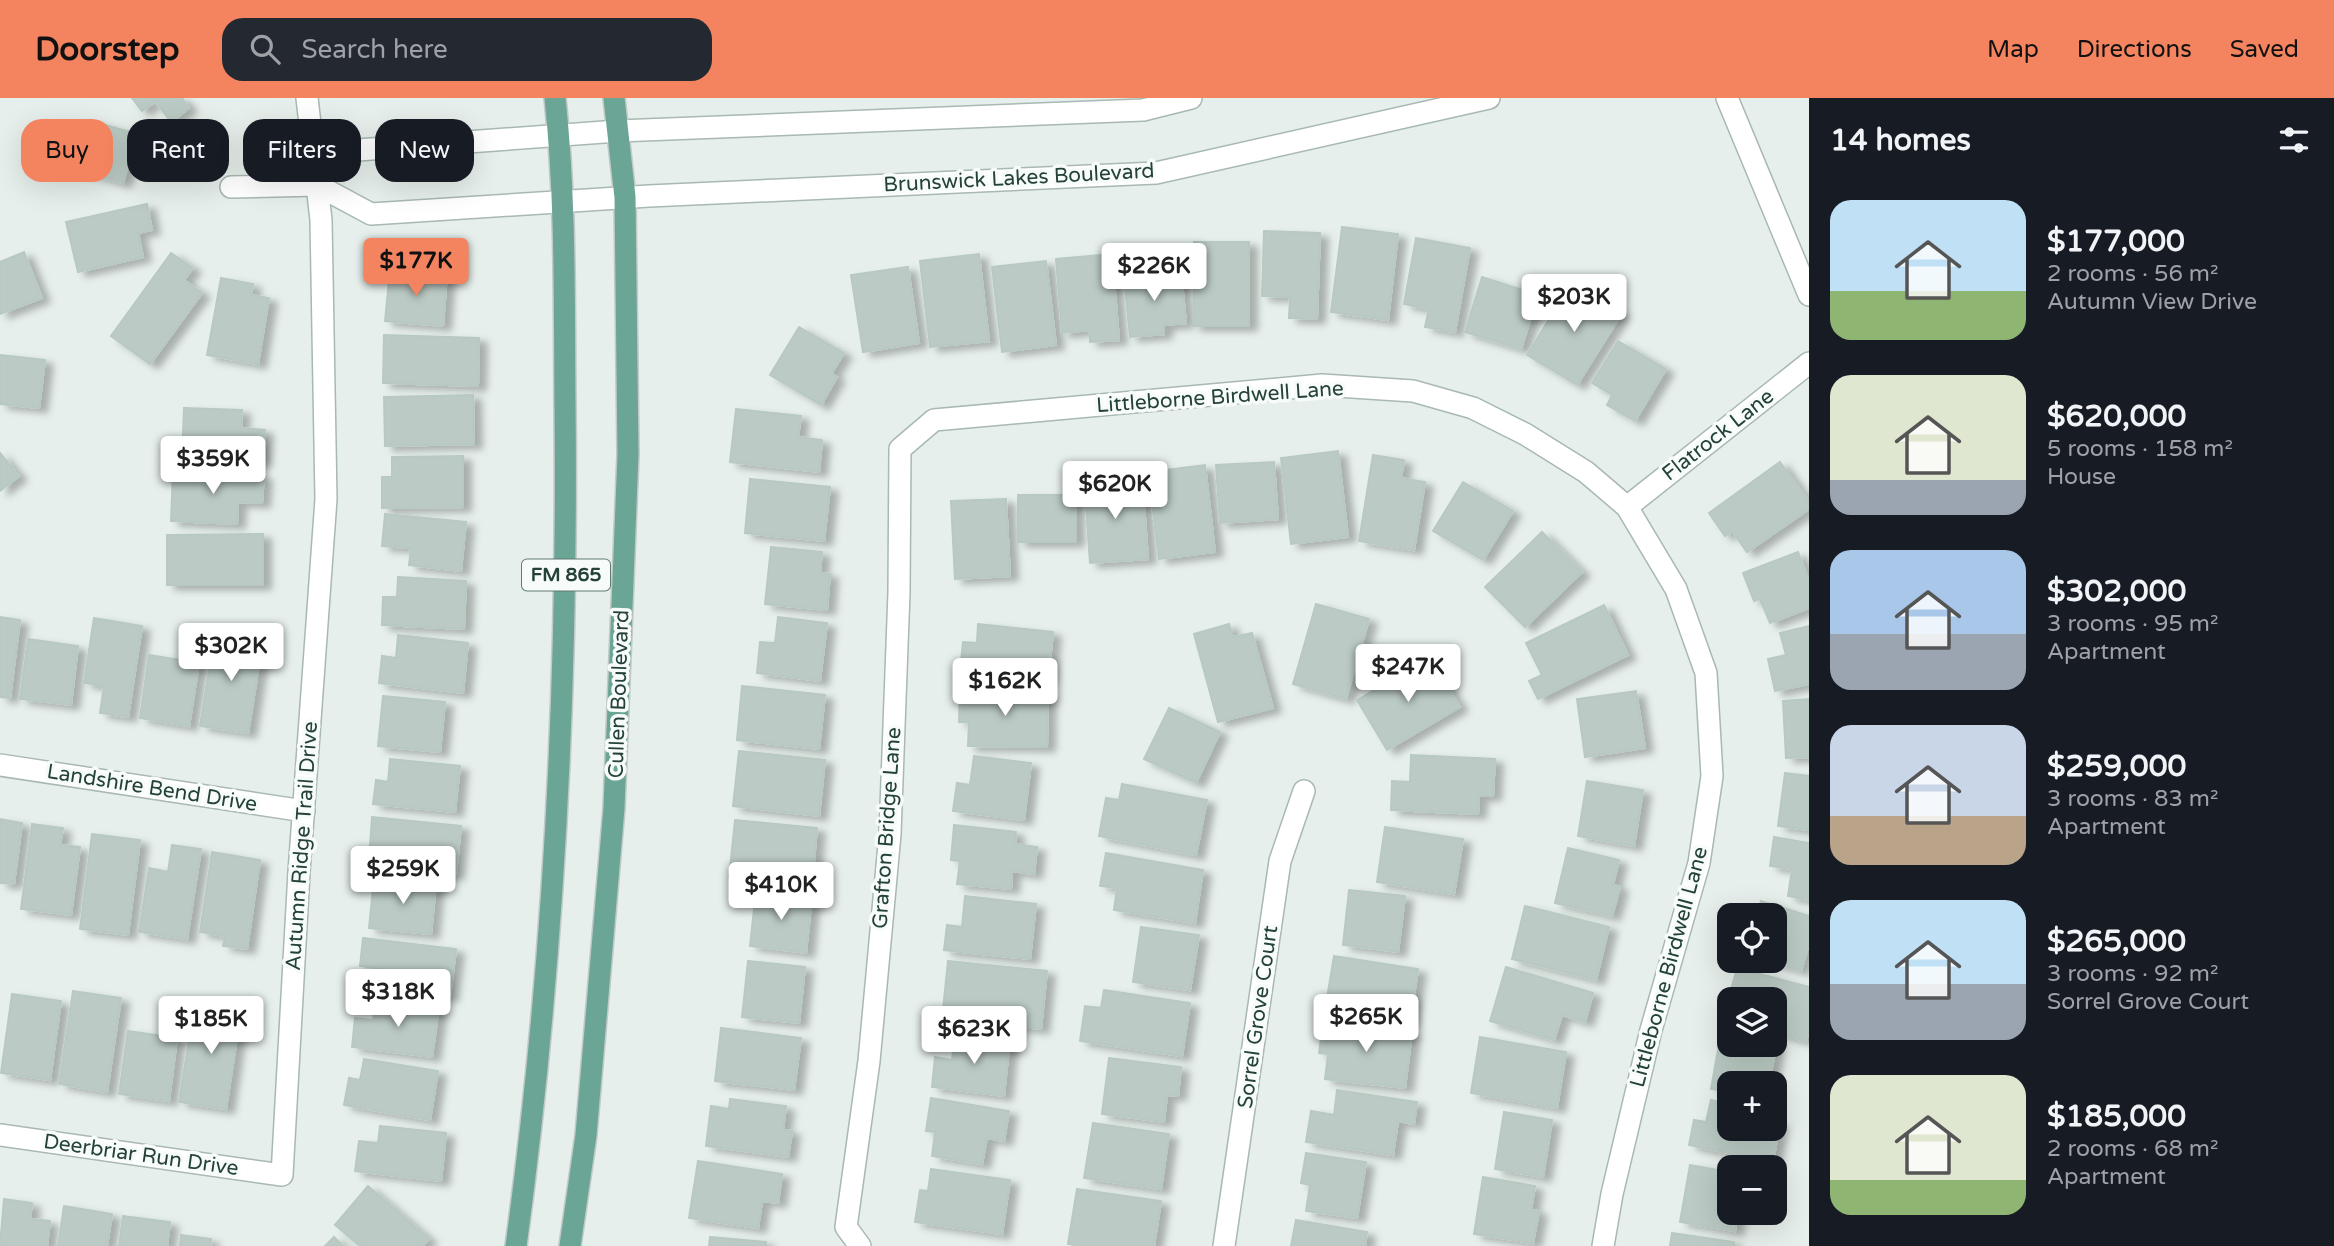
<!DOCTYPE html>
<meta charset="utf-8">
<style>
body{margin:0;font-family:"Varela Round",sans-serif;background:#242831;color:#f1f3f6;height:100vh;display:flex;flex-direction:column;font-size:26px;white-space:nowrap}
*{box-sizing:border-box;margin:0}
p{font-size:23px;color:#9ea1a6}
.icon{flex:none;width:38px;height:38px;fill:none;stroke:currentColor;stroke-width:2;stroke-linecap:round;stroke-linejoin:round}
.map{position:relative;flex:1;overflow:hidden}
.drawer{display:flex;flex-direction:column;background:#171b24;width:525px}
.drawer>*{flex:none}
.hud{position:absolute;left:21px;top:21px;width:665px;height:63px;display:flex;gap:14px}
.tools{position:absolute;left:1717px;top:805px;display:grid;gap:14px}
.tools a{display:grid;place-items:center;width:70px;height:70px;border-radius:14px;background:#171b24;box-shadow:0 7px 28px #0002;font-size:35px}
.price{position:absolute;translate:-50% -60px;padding:0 16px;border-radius:7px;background:#fff;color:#222;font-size:23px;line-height:46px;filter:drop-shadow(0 2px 4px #0008)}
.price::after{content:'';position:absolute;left:50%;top:42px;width:21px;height:16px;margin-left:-10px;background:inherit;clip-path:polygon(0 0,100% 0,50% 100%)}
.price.current{background:#f4845f;color:#111}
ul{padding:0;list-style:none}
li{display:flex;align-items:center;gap:21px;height:175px;padding:0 21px}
li span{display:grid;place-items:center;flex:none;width:196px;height:140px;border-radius:21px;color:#555}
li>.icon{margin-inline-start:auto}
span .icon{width:84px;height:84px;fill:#fffc;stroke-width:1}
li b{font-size:30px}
h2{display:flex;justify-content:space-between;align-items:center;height:84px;padding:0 21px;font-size:30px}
.chip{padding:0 24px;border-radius:21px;background:#171b24;box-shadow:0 7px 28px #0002;font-size:24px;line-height:63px}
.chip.current{background:#f4845f;color:#111}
header{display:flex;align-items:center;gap:42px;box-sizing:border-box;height:98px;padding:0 35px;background:#f4845f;color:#111}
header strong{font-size:33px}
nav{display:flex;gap:38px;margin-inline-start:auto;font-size:24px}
.search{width:490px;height:63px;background:#242831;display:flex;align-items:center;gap:18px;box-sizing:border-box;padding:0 24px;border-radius:21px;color:#9ea1a6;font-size:26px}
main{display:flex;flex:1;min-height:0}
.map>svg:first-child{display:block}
.building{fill:#bbcac4;stroke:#b8c9c2;stroke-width:2;filter:url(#shadow)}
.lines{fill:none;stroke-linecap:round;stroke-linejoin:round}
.street-casing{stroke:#a8b8b2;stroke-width:24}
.primary-casing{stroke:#c2cac8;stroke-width:24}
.street{stroke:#fff;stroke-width:21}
.primary{stroke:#6aa596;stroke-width:21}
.labels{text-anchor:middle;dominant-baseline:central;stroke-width:7;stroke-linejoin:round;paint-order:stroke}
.shield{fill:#f7fbf9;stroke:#637a73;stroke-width:2}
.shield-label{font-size:19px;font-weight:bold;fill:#24423a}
.street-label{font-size:21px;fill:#24423a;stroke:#f7fbf9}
</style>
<header>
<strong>Doorstep</strong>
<div class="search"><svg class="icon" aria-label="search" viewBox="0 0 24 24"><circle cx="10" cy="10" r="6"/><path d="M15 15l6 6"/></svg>Search here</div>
<nav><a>Map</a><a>Directions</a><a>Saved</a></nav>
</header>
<main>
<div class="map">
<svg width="1809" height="1148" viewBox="0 0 1809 1148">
<defs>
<filter id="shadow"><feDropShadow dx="8" dy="4.5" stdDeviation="3.5" flood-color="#0004"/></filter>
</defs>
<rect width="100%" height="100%" fill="#e6efeb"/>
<g class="building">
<path d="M132,0H182L189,10L171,24L155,3L142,13Z"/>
<path d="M91,23L155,41L146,73L128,68L123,85L77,72Z"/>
<path d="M147,106L152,132L138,135L143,159L78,174L66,124Z"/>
<path d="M1342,129L1398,136L1388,222L1331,214Z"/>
<path d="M1264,133L1320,135L1317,221L1289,220L1290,199L1262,198Z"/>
<path d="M1416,140L1470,150L1455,234L1425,229L1429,211L1404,206Z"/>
<path d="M1194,144H1249V228H1193Z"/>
<path d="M24,154L42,200L0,216V164Z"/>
<path d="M171,155L193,170L184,182L202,195L150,266L111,238Z"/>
<path d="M979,156L989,243L930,249L920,163Z"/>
<path d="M1112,156L1119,242L1090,244L1089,232L1062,235L1056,161Z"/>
<path d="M1046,163L1056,247L1002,254L992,169Z"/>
<path d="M908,169L919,245L863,254L851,177Z"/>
<path d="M390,172L447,177L443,228L385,223Z"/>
<path d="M1181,173L1186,225L1164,227V236L1130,239L1124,179Z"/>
<path d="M1482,179L1538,197L1521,251L1465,234Z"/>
<path d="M221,180L253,186L251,197L269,200L258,266L207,257Z"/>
<path d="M1572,184L1622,215L1577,287L1527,257Z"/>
<path d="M799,229L844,255L831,276L837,279L821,307L770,277Z"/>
<path d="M384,237L479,240L478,288L383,285Z"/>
<path d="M1618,243L1666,271L1635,323L1607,307L1612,297L1592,285Z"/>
<path d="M0,257L45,262L39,310L0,306Z"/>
<path d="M473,297L474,346L385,348L384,299Z"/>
<path d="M184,310L242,312L241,330L265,332L263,364L182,360Z"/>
<path d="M736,311L801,318L798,339L822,342L819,374L730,364Z"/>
<path d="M1338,353L1348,439L1291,446L1281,360Z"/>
<path d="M0,355L19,378L0,393Z"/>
<path d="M1373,357L1404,362L1401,380L1425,384L1414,452L1359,443Z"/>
<path d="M463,358V409L382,410V379H392V359Z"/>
<path d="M1274,364L1278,421L1220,425L1216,367Z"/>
<path d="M1780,364L1809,404V411L1747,454L1732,433L1725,438L1709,415Z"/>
<path d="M1205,367L1215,454L1159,461L1148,374Z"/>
<path d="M173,374L264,378L262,405L238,404L237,426L171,423Z"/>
<path d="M1115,377L1116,393L1143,391L1148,461L1090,465L1084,379Z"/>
<path d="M750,381L830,389L824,443L745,435Z"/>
<path d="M1463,384L1513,413L1483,462L1433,433Z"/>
<rect x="1018" y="397" width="58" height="47"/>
<path d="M1006,401L1010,478L955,481L951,403Z"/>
<path d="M385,416L466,424L461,473L409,467L411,450L382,448Z"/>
<path d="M1542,434L1582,474L1525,529L1485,489Z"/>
<path d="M263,436V487H167V437Z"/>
<path d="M771,449L822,454L820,475L830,476L827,512L765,506Z"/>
<path d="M1798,454L1809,483V510L1770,525L1760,501L1754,503L1743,475Z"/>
<path d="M398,479L466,483L464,531L382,527L383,499H397Z"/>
<path d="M1316,506L1369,521L1346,601L1293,586Z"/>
<path d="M1604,507L1628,557L1538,601L1529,583L1542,577L1526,545Z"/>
<path d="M0,519L20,522L10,600L0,599Z"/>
<path d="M778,519L827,525L820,583L757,575L760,544L775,545Z"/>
<path d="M94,520L142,528L128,619L100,615L104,588L84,585Z"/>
<path d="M978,526L1053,534L1048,583L960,574L963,544L977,545Z"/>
<path d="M1229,526L1233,539L1252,535L1273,610L1218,624L1194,536Z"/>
<path d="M1809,528V586L1775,593L1768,561L1786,557L1780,535Z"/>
<path d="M215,534L263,542L248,635L200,628Z"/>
<path d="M398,537L468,545L463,595L379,585L382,558L396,560Z"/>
<path d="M28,541L78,548L71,607L20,601Z"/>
<path d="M149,557L199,565L189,628L140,620Z"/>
<path d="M1430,560L1460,609L1387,652L1357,602Z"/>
<path d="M742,588L825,597L819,651L737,642Z"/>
<path d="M960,592L1048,594L1047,649L968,648L969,624H959Z"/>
<path d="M1636,593L1645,650L1585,659L1577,601Z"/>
<path d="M383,598L445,604L440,654L378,648Z"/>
<path d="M1809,601V659L1786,660L1783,603Z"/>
<path d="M1169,610L1220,634L1196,685L1144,661Z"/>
<path d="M739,653L825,662L819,718L733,708Z"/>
<path d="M1411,657L1495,661L1493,698H1479L1478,716L1391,712L1392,683L1410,684Z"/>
<path d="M974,658L1031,665L1024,722L953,713L957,685L970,687Z"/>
<path d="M390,661L460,668L455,714L373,706L376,682L388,684Z"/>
<path d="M1785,675L1809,678V732L1778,728Z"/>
<path d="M1587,683L1643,692L1634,748L1578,738Z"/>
<path d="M1122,686L1207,702L1196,757L1099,738L1106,700L1119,702Z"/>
<path d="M372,719L461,728L456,777L392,770L393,751L370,748Z"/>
<path d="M0,721L22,725L14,786L0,785Z"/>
<path d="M735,722L817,730L812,787L729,779Z"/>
<path d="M32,726L63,730L60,747L80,749L71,817L21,811Z"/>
<path d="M954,727L1016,734L1015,746L1037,749L1034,776L1012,773L1011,791L957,786L960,763L951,762Z"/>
<path d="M1385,729L1463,741L1454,796L1377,784Z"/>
<path d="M92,736L140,742L128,837L80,831Z"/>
<path d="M1774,739L1809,745V802L1788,798L1792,771L1770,768Z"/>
<path d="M172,747L201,751L187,841L139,834L149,770L168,774Z"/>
<path d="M1568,750L1619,762L1613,787L1620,789L1612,818L1555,805Z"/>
<path d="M212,754L260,762L247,851L223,848L225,838L200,834Z"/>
<path d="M1106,755L1203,772L1195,825L1114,812L1117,790L1100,788Z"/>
<path d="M374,780L436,786L431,836L369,830Z"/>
<path d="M1349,792L1405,798L1398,854L1343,847Z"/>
<path d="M756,793L812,799L806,855L750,848Z"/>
<path d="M965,798L1036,806L1030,861L944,852L947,827L962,829Z"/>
<path d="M1761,803L1809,818V846L1801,873L1768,863H1774V817H1756Z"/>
<path d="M1525,808L1609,829L1596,882L1512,861Z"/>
<path d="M1141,829L1199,837L1190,892L1133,884Z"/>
<path d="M363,840L456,851L450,899L378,891L381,871L360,868Z"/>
<path d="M1334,858L1418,871L1410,925L1325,912Z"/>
<path d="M748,863L805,869L799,925L742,919Z"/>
<path d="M948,863L1047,873L1041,931L942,921Z"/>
<path d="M1506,869L1593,895L1585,924L1562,917L1554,942L1490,923Z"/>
<path d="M1737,870L1809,889V933L1806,943L1774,935V901H1729V923L1723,921Z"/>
<path d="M1104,892L1190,905L1182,958L1080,943L1085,908L1101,910Z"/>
<path d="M73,893L121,900L107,994L59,986Z"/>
<path d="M12,896L61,903L50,982L1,975Z"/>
<path d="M376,901L439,909L432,959L352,949L355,920L373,922Z"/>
<path d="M218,903L242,907L226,1011L179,1004L194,911L216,914Z"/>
<path d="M1323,924L1412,934L1405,990L1325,981L1328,956L1319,955Z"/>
<path d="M721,930L801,940L794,992L715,983Z"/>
<path d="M128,933L177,940L169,1003L119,996Z"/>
<path d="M955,935L1010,941L1004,998L932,989L935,959L952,962Z"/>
<path d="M1721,935L1729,936V947L1777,945L1769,985H1729V994L1711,991Z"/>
<path d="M1480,939L1566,954L1557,1010L1471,995Z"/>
<path d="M1109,960L1181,969L1178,998L1167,997L1164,1024L1102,1016Z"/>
<path d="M364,961L438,973L430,1022L344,1007L349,980L360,982Z"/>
<path d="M1337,992L1417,1004L1414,1026L1398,1023L1393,1057L1306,1044L1311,1013L1334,1017Z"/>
<path d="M931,1000L1009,1013L1004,1043L987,1040L982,1066L932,1058L935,1034L926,1033Z"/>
<path d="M730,1001L786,1008L783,1032L792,1033L788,1059L706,1048L711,1008L729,1011Z"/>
<path d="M1711,1002L1729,1006V1031H1774V1024L1780,1025L1773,1064L1689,1047L1694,1022L1706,1024Z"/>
<path d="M1504,1014L1552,1022L1543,1079L1495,1071Z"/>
<path d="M1093,1025L1169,1036L1161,1091L1084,1080Z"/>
<path d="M380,1028L446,1035L441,1083L355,1073L359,1043L378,1045Z"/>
<path d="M1306,1055L1366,1064L1357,1120L1306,1113L1310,1087L1301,1085Z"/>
<path d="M698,1063L782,1076L778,1105L762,1103L758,1130L689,1120Z"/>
<path d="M1690,1067L1729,1074V1115H1738L1735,1133L1680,1124Z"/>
<path d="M931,1071L1010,1082L1002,1136L915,1124L920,1092L928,1093Z"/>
<path d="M1483,1079L1535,1088L1531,1112L1539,1113L1533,1145L1474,1136Z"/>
<path d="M368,1088L429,1141L422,1148H360L335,1127Z"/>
<path d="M1077,1091L1161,1103L1154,1148H1081L1068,1146Z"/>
<path d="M4,1101L32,1105L30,1121L50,1123L47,1148H0Z"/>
<path d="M64,1108L112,1116L107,1148H58Z"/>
<path d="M123,1118L170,1124L167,1148H119Z"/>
<path d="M1296,1122L1367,1134L1365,1148H1291Z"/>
<path d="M1672,1135L1734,1144V1148H1670Z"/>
<path d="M181,1137L211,1141L210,1148H180Z"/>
<path d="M334,1139L343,1148H325Z"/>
<path d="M710,1139L766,1144V1148H709Z"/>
</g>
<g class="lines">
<g class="street-casing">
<g id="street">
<path d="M1727,0L1809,197"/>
<path d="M317,87L344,53L618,33L1143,12L1191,0"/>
<path d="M231,89L317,87L371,116L649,98L1156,75L1489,0"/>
<path d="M1627,409L1809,265"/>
<path d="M0,667L304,713"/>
<path d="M0,1037L282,1077L299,774L326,401L321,122L307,0"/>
<path d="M860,1148L846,1129L869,963L890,736L899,494L900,351L934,322L1322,287L1413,293L1473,310L1525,336L1586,374L1627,409L1676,491L1706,575L1712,678L1699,765L1651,932L1612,1096L1603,1148"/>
<path d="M1224,1148L1280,763L1304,693"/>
</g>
</g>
<g class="primary-casing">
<g id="primary">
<path d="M516,1148C554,869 568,587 565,306C564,204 566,102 555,0"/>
<path d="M570,1148L586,1037L614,710L628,356L625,99L614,0"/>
</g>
</g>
<use href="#street" class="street"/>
<use href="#primary" class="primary"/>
</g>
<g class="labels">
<rect class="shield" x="522" y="461.5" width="88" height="31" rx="5"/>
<g class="shield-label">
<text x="566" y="477">FM 865</text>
</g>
<g class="street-label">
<text transform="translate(1019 80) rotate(-3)">Brunswick Lakes Boulevard</text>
<text transform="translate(1220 299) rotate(-4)">Littleborne Birdwell Lane</text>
<text transform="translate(1718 337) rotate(-38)">Flatrock Lane</text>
<text transform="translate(619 596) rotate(-88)">Cullen Boulevard</text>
<text transform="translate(152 690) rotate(9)">Landshire Bend Drive</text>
<text transform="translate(887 730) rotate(-86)">Grafton Bridge Lane</text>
<text transform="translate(302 748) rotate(-86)">Autumn Ridge Trail Drive</text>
<text transform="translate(1669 869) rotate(-75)">Littleborne Birdwell Lane</text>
<text transform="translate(1258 919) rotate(-82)">Sorrel Grove Court</text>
<text transform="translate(141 1057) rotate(8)">Deerbriar Run Drive</text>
</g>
</g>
</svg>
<div class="tools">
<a><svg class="icon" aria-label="locate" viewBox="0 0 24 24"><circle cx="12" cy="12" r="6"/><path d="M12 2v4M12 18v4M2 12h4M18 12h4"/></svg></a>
<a><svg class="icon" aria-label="layers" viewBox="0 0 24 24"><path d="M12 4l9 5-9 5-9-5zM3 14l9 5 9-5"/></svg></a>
<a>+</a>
<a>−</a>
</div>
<b class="price current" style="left:416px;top:200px">$177K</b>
<b class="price" style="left:1154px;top:205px">$226K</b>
<b class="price" style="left:1574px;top:236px">$203K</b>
<b class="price" style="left:213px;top:398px">$359K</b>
<b class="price" style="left:1115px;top:423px">$620K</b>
<b class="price" style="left:231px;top:585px">$302K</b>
<b class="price" style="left:1408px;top:606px">$247K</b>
<b class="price" style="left:1005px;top:620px">$162K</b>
<b class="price" style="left:403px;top:808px">$259K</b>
<b class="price" style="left:781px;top:824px">$410K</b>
<b class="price" style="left:398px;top:931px">$318K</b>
<b class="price" style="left:1366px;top:956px">$265K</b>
<b class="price" style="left:211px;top:958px">$185K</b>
<b class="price" style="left:974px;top:968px">$623K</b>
<div class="hud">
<a class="chip current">Buy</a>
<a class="chip">Rent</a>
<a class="chip">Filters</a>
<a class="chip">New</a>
</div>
</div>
<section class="drawer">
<h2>14 homes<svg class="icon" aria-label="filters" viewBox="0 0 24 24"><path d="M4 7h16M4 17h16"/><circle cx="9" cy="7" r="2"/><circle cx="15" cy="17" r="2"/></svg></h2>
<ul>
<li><span style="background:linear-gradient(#bfe0f5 65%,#8fb573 0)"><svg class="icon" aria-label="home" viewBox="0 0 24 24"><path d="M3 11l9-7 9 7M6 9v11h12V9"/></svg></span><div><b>$177,000</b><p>2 rooms · 56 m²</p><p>Autumn View Drive</p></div></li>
<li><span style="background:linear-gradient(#dfe7d0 75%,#9aa5b1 0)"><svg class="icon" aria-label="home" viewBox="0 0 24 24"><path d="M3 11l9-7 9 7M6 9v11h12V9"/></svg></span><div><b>$620,000</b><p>5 rooms · 158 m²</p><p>House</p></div></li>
<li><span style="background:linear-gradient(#a9c7e8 60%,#9aa5b1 0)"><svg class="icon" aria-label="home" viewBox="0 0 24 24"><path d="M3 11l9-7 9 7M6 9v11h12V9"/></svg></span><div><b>$302,000</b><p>3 rooms · 95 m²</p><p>Apartment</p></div></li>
<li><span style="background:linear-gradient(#c9d6e8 65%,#b9a48a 0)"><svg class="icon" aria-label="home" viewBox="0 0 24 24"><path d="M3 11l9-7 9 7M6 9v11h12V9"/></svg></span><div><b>$259,000</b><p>3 rooms · 83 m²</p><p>Apartment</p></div></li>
<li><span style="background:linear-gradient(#bfe0f5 60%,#9aa5b1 0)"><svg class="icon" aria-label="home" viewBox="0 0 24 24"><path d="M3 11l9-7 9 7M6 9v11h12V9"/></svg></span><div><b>$265,000</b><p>3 rooms · 92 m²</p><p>Sorrel Grove Court</p></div></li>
<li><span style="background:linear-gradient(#dfe7d0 75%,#8fb573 0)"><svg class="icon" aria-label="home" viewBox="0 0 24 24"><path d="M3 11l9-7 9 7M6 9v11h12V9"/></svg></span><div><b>$185,000</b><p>2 rooms · 68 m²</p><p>Apartment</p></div></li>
</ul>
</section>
</main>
